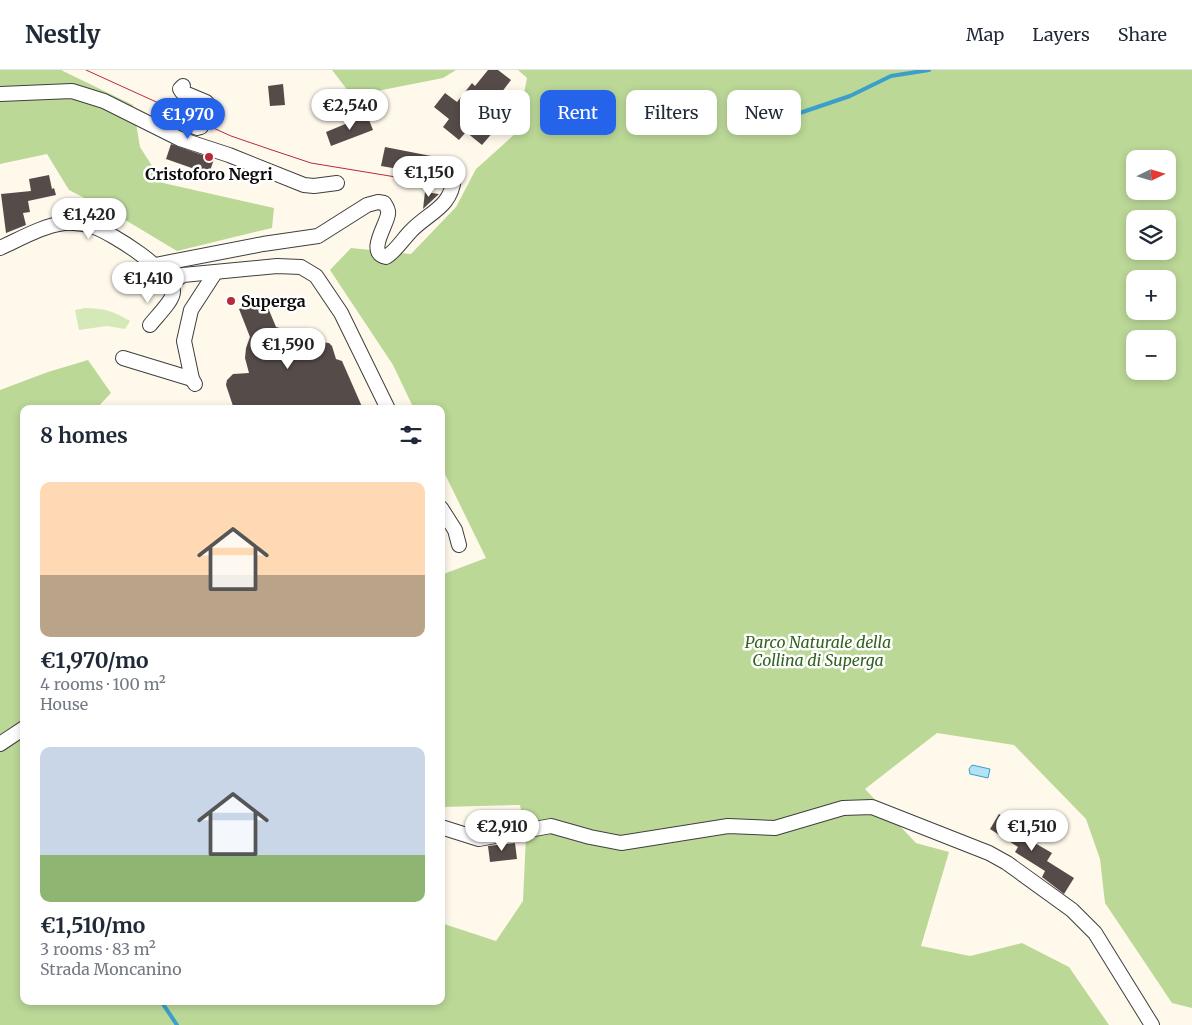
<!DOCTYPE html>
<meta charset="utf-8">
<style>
body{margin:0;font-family:Merriweather,serif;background:#f2f2f3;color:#1f2937;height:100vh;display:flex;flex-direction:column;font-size:19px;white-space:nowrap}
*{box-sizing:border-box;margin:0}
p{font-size:16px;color:#747a83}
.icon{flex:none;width:28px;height:28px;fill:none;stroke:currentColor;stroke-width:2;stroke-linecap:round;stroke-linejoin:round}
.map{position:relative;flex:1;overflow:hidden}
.panel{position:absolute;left:20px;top:335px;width:425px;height:600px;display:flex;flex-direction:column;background:#fff;border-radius:10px;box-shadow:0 2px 8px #0003}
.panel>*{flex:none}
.banner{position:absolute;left:460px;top:20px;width:475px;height:45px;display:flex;gap:10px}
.needle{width:32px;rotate:85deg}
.tools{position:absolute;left:1126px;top:80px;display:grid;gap:10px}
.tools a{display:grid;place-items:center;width:50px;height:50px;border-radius:10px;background:#fff;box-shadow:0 2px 8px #0003;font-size:25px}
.price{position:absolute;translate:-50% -42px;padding:0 11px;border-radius:18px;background:#fff;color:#222;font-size:16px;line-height:32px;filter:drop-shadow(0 1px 2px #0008)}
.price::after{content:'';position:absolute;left:50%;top:30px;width:15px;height:11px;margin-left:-8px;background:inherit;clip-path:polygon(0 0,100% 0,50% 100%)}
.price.selected{background:#2563eb;color:#fff}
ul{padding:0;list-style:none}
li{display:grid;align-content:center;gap:10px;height:265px;padding:0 20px}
li span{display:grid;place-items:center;height:155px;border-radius:10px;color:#555}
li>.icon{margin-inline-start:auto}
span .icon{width:90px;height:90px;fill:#fffc;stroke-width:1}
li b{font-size:21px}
h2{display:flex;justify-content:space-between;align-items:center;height:60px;padding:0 20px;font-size:21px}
.chip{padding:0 18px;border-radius:10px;background:#fff;box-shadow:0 2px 8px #0003;font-size:18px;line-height:45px}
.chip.selected{background:#2563eb;color:#fff}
header{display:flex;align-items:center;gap:30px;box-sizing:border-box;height:70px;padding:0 25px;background:#fff;border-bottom:1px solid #e0e1e3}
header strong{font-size:24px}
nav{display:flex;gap:28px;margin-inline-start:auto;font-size:18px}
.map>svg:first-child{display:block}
.green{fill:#d5e8b7}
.forest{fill:#bbd897;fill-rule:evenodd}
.water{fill:#b2e2f4;stroke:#3b9fc9}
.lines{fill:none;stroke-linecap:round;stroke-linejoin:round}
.stream{stroke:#3b9fc9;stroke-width:4}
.building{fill:#554c49}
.street-casing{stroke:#3f3f3f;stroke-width:16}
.street{stroke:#fff;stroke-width:14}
.tram{stroke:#b9283e;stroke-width:1}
.poi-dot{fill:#b9283e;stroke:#fff;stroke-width:2}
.labels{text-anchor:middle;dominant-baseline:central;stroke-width:5;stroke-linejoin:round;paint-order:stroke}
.poi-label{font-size:16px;font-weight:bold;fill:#0c0c0c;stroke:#fff}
.park-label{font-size:16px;font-style:italic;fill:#34621f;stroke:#fff}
</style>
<header>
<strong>Nestly</strong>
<nav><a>Map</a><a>Layers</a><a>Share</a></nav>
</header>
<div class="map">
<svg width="1192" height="955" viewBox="0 0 1192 955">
<rect width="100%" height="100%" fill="#fff9ec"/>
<path class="green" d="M85,238C104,238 113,241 130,251L125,259L107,256L79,260L75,240Z"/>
<g class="forest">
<path d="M0,0H61L133,35L140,77L163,113L274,138L272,158L177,181L117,145L69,120L47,84L0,94Z"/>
<path d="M332,0H456L443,8L352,26Z"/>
<path d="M518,0H1192V938L1172,933L1105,833L1100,789L1086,749L1014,675L937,663L865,719L916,773L949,782L921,876L970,886L1022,873L1069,897L1109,955H0V320L48,302L88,290L111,323L96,339H24V931H441V853L496,871L523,831L526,765L520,735L441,737V505L486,488L441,396V339H414L393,295L330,200L351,178L411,184L456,137L476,99L516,63L527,8ZM1135,89H1168V121H1135ZM1135,149H1168V181H1135ZM1135,209H1168V241H1135ZM1135,269H1168V301H1135Z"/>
</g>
<path class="water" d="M972,695L990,699L988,708L970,704L969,699Z"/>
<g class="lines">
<g class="stream">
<path d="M782,49L850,26L891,6L929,0"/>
<path d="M161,931L177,955"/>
</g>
</g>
<g class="building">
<path d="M488,0H498L511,10L495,31L497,32L482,51L494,61L482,75L466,62L459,70L443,57L449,49L434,37L445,23L457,32L472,13L475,16Z"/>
<path d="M283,14L285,35L270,36L268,16Z"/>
<path d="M367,45L373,60L331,76L326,62Z"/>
<path d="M171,74L214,89L209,104L166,89Z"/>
<path d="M385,77L431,86L428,104L381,96Z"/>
<path d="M49,105L52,119L54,118L56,125L28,131L30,142L23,143L26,155L6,163L1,124L31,121L29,109Z"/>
<path d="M425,122L439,124L423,139Z"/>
<path d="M264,228L276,257L283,259L292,263L298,271L303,284L316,273L320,272L329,273L332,276L336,289L342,291L363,339H234L226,315L227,310L233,304L249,303L245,288L246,278L250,267L239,239Z"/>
<path d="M999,744L1036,767L1033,772L1052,783L1047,791L1074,808L1064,824L1042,807L1045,801L1015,782L1018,777L990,759Z"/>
<path d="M515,773L517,789L490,792L488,776Z"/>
</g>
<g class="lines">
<g class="street-casing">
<g id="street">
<path d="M183,16L180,19L182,22L206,32L211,37L210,43"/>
<path d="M0,24L72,21L104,31L180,69L229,85L304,115L314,116L337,113"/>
<path d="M159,58L158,50L161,46L175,48L197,58L201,57"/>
<path d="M0,178C20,169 42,156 64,153C72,152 87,154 94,157C112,163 172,201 173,221C174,230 156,247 150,255"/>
<path d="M155,195L263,174L318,166L367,135L378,132L384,133C386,136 389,140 388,144C387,155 366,183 386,187C396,181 403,169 411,161C429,142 451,138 454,108L450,103L444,101"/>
<path d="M171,213L183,205L277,196L301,197L316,206L341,243L388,339"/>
<path d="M123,288L192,309"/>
<path d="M195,314L192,309L184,271L191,240L215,203"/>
<path d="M441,438L455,460L459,475"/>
<path d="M0,674L24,658"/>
<path d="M441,757L479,769L551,756L590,767L621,773L728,756L775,758L843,738L872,737L989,783L1007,793L1072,840L1095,863L1152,955"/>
</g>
</g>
<use href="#street" class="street"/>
<path class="tram" d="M86,0L231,66L269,79L311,93L414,110"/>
</g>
<g class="poi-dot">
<circle cx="209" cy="87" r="5"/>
<circle cx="231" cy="231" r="5"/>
</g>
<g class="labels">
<g class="poi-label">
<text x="209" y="104">Cristoforo Negri</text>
<text x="241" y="231" text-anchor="start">Superga</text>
</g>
<g class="park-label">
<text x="818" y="572">Parco Naturale della<tspan x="818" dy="18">Collina di Superga</tspan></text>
</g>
</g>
</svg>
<div class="tools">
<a><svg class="needle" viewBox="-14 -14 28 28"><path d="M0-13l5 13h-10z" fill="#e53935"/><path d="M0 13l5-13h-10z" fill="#747a83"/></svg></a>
<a><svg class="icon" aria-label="layers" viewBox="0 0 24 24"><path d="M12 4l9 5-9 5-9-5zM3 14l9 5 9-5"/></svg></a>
<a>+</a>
<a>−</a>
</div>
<b class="price" style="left:350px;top:61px">€2,540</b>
<b class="price selected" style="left:188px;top:70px">€1,970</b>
<b class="price" style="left:429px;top:128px">€1,150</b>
<b class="price" style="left:89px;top:170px">€1,420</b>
<b class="price" style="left:148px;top:234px">€1,410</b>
<b class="price" style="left:288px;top:300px">€1,590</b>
<b class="price" style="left:502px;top:782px">€2,910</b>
<b class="price" style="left:1032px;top:782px">€1,510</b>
<div class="banner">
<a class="chip">Buy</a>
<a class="chip selected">Rent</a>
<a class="chip">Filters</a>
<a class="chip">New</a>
</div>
<section class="panel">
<h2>8 homes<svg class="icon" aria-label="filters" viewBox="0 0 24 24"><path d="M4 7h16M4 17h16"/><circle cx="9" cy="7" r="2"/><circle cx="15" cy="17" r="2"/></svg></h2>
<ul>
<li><span style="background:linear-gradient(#ffd9b3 60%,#b9a48a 0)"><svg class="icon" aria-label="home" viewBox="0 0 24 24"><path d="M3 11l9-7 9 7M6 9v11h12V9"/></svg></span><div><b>€1,970/mo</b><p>4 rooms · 100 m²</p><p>House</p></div></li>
<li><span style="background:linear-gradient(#c9d6e8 70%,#8fb573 0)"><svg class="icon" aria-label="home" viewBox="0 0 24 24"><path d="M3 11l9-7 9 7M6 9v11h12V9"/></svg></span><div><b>€1,510/mo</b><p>3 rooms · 83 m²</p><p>Strada Moncanino</p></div></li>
</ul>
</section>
</div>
